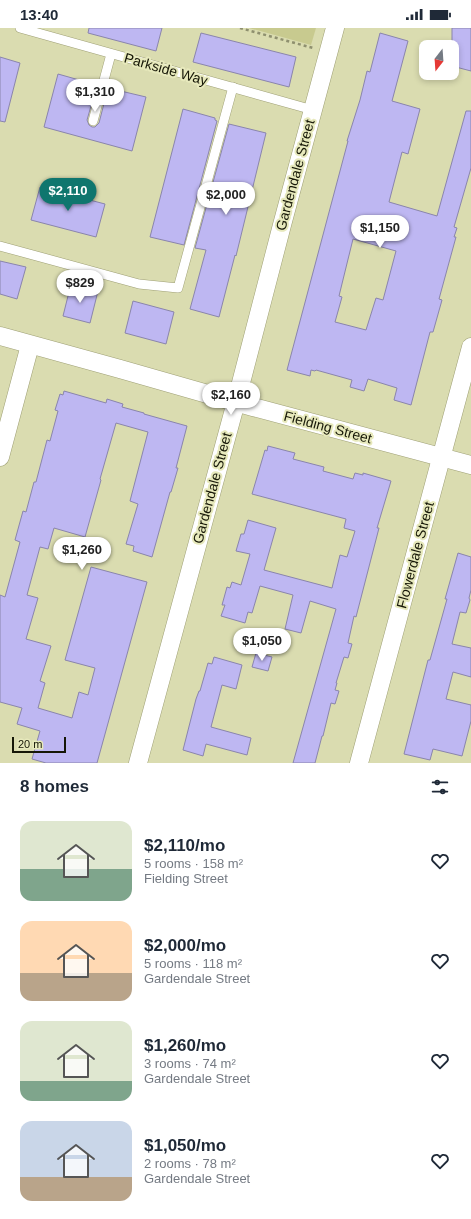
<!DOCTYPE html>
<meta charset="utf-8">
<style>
body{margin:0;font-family:Helvetica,sans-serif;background:#f6f6f7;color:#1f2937;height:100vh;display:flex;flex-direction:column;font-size:15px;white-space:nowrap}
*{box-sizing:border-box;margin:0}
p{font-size:13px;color:#747a83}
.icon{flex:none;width:22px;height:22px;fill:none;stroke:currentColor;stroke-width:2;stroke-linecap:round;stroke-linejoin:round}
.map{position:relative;height:735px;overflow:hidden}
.drawer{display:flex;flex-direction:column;background:#fff;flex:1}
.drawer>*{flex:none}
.needle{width:26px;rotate:197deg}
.tools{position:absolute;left:419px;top:12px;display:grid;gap:8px}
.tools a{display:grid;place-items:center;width:40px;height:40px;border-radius:8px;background:#fff;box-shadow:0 2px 6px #0003;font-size:20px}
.scale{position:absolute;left:12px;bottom:10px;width:54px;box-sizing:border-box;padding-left:4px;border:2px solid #161707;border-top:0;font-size:11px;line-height:14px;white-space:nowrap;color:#161707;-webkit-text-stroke:3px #e7e9bc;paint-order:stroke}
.price{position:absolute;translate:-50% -34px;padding:0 9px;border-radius:14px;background:#fff;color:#222;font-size:13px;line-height:26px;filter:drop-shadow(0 1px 2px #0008)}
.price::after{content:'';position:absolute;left:50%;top:24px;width:12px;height:9px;margin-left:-6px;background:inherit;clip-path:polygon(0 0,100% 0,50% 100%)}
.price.on{background:#0f766e;color:#fff}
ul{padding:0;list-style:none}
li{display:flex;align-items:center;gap:12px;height:100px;padding:0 20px}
li span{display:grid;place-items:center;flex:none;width:112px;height:80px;border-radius:12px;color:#555}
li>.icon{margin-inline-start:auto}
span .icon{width:48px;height:48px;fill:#fffc;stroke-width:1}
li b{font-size:17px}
h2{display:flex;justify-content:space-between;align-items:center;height:48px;padding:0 20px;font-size:17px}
.status{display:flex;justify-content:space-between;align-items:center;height:28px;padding:0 20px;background:#fff;direction:ltr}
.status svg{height:11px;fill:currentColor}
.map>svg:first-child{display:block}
.green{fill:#c8ca8f}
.building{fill:#beb7f2;stroke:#8a85ac;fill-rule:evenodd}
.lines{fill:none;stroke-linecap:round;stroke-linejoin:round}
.service-casing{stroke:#9fa076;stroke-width:10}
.minor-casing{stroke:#9fa076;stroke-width:19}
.path{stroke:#8f906f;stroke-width:2.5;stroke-dasharray:3 3;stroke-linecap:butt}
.service{stroke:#fff;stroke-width:9}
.minor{stroke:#fff;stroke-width:18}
.labels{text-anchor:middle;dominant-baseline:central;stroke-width:4;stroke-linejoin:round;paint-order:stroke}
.street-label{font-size:14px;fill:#161707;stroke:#e7e9bc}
</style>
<div class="status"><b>13:40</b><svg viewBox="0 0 49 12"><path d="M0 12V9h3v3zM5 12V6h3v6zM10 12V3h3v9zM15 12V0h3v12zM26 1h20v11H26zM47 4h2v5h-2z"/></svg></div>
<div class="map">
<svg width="471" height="735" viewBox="0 0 471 735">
<rect width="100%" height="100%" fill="#dadcb0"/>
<path class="green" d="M249,0H316L311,17Z"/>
<g class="building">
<path d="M89,0H162L156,23L88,5Z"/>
<path d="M452,0H471V43L452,38Z"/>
<path d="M201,5L296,29L289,59L193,34Z"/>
<path d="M380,5L408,13L392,73L420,81L408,126L402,124L389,174L437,188L466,83H471V140L454,199L457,200L454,209H456L439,271L442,272L433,304H430L411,377L394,372L397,360L368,351L364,363L350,359L352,352L316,342L315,343L311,342L310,348L287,342L348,113H347L360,72L367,43L370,44ZM353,211L396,223L383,272L376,270L366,302L335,294L342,269L339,268Z"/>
<path d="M0,29L20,35L5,94L0,93Z"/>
<path d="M58,46L97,57L87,92L89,97L92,99H95L99,95L108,60L146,69L132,123L44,99Z"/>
<path d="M183,81L215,90V92L217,93L184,217L150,209Z"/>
<path d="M229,96L266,105L236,228L235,227L219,289L190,281L206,222L195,220Z"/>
<path d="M40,159L105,176L96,209L31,192Z"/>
<path d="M0,233L26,239L17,271L0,266Z"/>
<path d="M71,256L98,263L90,295L63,288Z"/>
<path d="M133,273L174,284L166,316L125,305Z"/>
<path d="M64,363L106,375L107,371L123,376L122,379L144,385V386L187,398L176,440H178L171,464H170L152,529L133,523L134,518L126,516L138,476L130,473L148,404L116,395L100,451L101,452L85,509L54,500L48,521L40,519L27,567L38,570L26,611L51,618L40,653L45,655L38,680L72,690L79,664L88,667L95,640L65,632L91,539L147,554L97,735H46L32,731L40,703L17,696L22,680L0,674V567L5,569L20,514L15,512L23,483L26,484L34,454H36L47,412L50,413L58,383L55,382L60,366L63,367Z"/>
<path d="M268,418L295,425L293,431L324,439L323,443L353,451L355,445L363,447V445L391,453L377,500H379L356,589L354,588L348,615L352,616L348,630L344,629L336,655H337L335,662L339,663L335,676L331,675L323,708H322L315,735H293L336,581L310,573L301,605L285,601L293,567L260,558L252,585L248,584L245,595L221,588L225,577H222L227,559L230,560L232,554L241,557L250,526L236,523L241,506H244L248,492L276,500L264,542L332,560L340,527L347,529L355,503L344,500L346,491L252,466L265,422L267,423Z"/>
<path d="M458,525L471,529V562L469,570L470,572L466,585L460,584L452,616L471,620V649L453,644L446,671L471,677V693L462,728L433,721L430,732L404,726L428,632H430L447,571H445Z"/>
<path d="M256,625L272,629L268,643L252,639Z"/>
<path d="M214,629L242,637L236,661L222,657L211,699L251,710L247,727L206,716L203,728L183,722L196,671L199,663H200L208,635L212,636Z"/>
</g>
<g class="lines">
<g class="service-casing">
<g id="service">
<path d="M20,0L313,82"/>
<path d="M93,93L111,26"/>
<path d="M0,218L139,256L178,260L233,59"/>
</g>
</g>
<g class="minor-casing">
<g id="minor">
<path d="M0,308L120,341L253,379L471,437"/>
<path d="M0,429L30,317"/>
<path d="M138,735L236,374L282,197L335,0"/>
<path d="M359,735L471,319"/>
</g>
</g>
<path class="path" d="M240,0L313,20"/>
<use href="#service" class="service"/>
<use href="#minor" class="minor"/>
</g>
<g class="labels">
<g class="street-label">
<text transform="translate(166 41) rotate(16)">Parkside Way</text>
<text transform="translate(295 147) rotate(-75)">Gardendale Street</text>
<text transform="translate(328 399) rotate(15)">Fielding Street</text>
<text transform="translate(212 460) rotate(-75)">Gardendale Street</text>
<text transform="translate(415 527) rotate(-75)">Flowerdale Street</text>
</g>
</g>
</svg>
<div class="tools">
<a><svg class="needle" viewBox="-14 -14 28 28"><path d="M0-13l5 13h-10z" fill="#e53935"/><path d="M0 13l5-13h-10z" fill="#747a83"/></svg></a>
</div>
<div class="scale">20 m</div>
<b class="price" style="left:95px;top:85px">$1,310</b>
<b class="price on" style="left:68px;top:184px">$2,110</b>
<b class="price" style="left:226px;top:188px">$2,000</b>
<b class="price" style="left:380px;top:221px">$1,150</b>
<b class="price" style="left:80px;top:276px">$829</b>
<b class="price" style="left:231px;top:388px">$2,160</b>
<b class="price" style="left:82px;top:543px">$1,260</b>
<b class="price" style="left:262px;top:634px">$1,050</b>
</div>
<section class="drawer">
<h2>8 homes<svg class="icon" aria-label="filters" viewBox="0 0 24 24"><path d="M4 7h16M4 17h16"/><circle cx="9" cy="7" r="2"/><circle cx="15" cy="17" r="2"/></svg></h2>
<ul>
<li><span style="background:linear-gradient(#dfe7d0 60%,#7fa58c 0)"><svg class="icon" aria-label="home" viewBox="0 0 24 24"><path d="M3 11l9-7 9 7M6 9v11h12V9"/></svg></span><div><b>$2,110/mo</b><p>5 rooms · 158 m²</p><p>Fielding Street</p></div><svg class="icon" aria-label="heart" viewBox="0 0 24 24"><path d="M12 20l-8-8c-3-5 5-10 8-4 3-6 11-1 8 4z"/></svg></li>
<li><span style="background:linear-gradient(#ffd9b3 65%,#b9a48a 0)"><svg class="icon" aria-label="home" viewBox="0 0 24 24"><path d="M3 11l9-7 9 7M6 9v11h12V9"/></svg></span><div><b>$2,000/mo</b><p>5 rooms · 118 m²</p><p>Gardendale Street</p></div><svg class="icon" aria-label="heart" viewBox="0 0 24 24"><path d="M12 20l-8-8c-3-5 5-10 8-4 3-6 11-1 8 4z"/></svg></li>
<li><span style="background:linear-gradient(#dfe7d0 75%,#7fa58c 0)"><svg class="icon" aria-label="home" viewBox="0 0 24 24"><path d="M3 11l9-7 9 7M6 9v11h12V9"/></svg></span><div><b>$1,260/mo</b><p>3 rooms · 74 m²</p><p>Gardendale Street</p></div><svg class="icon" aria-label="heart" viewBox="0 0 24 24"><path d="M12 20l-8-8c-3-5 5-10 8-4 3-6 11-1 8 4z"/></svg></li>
<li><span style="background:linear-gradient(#c9d6e8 70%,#b9a48a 0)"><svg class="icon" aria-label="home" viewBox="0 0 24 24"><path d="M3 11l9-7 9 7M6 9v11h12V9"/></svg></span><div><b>$1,050/mo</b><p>2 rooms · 78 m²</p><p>Gardendale Street</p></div><svg class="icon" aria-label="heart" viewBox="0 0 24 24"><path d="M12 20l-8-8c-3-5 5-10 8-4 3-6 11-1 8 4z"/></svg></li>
</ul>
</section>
